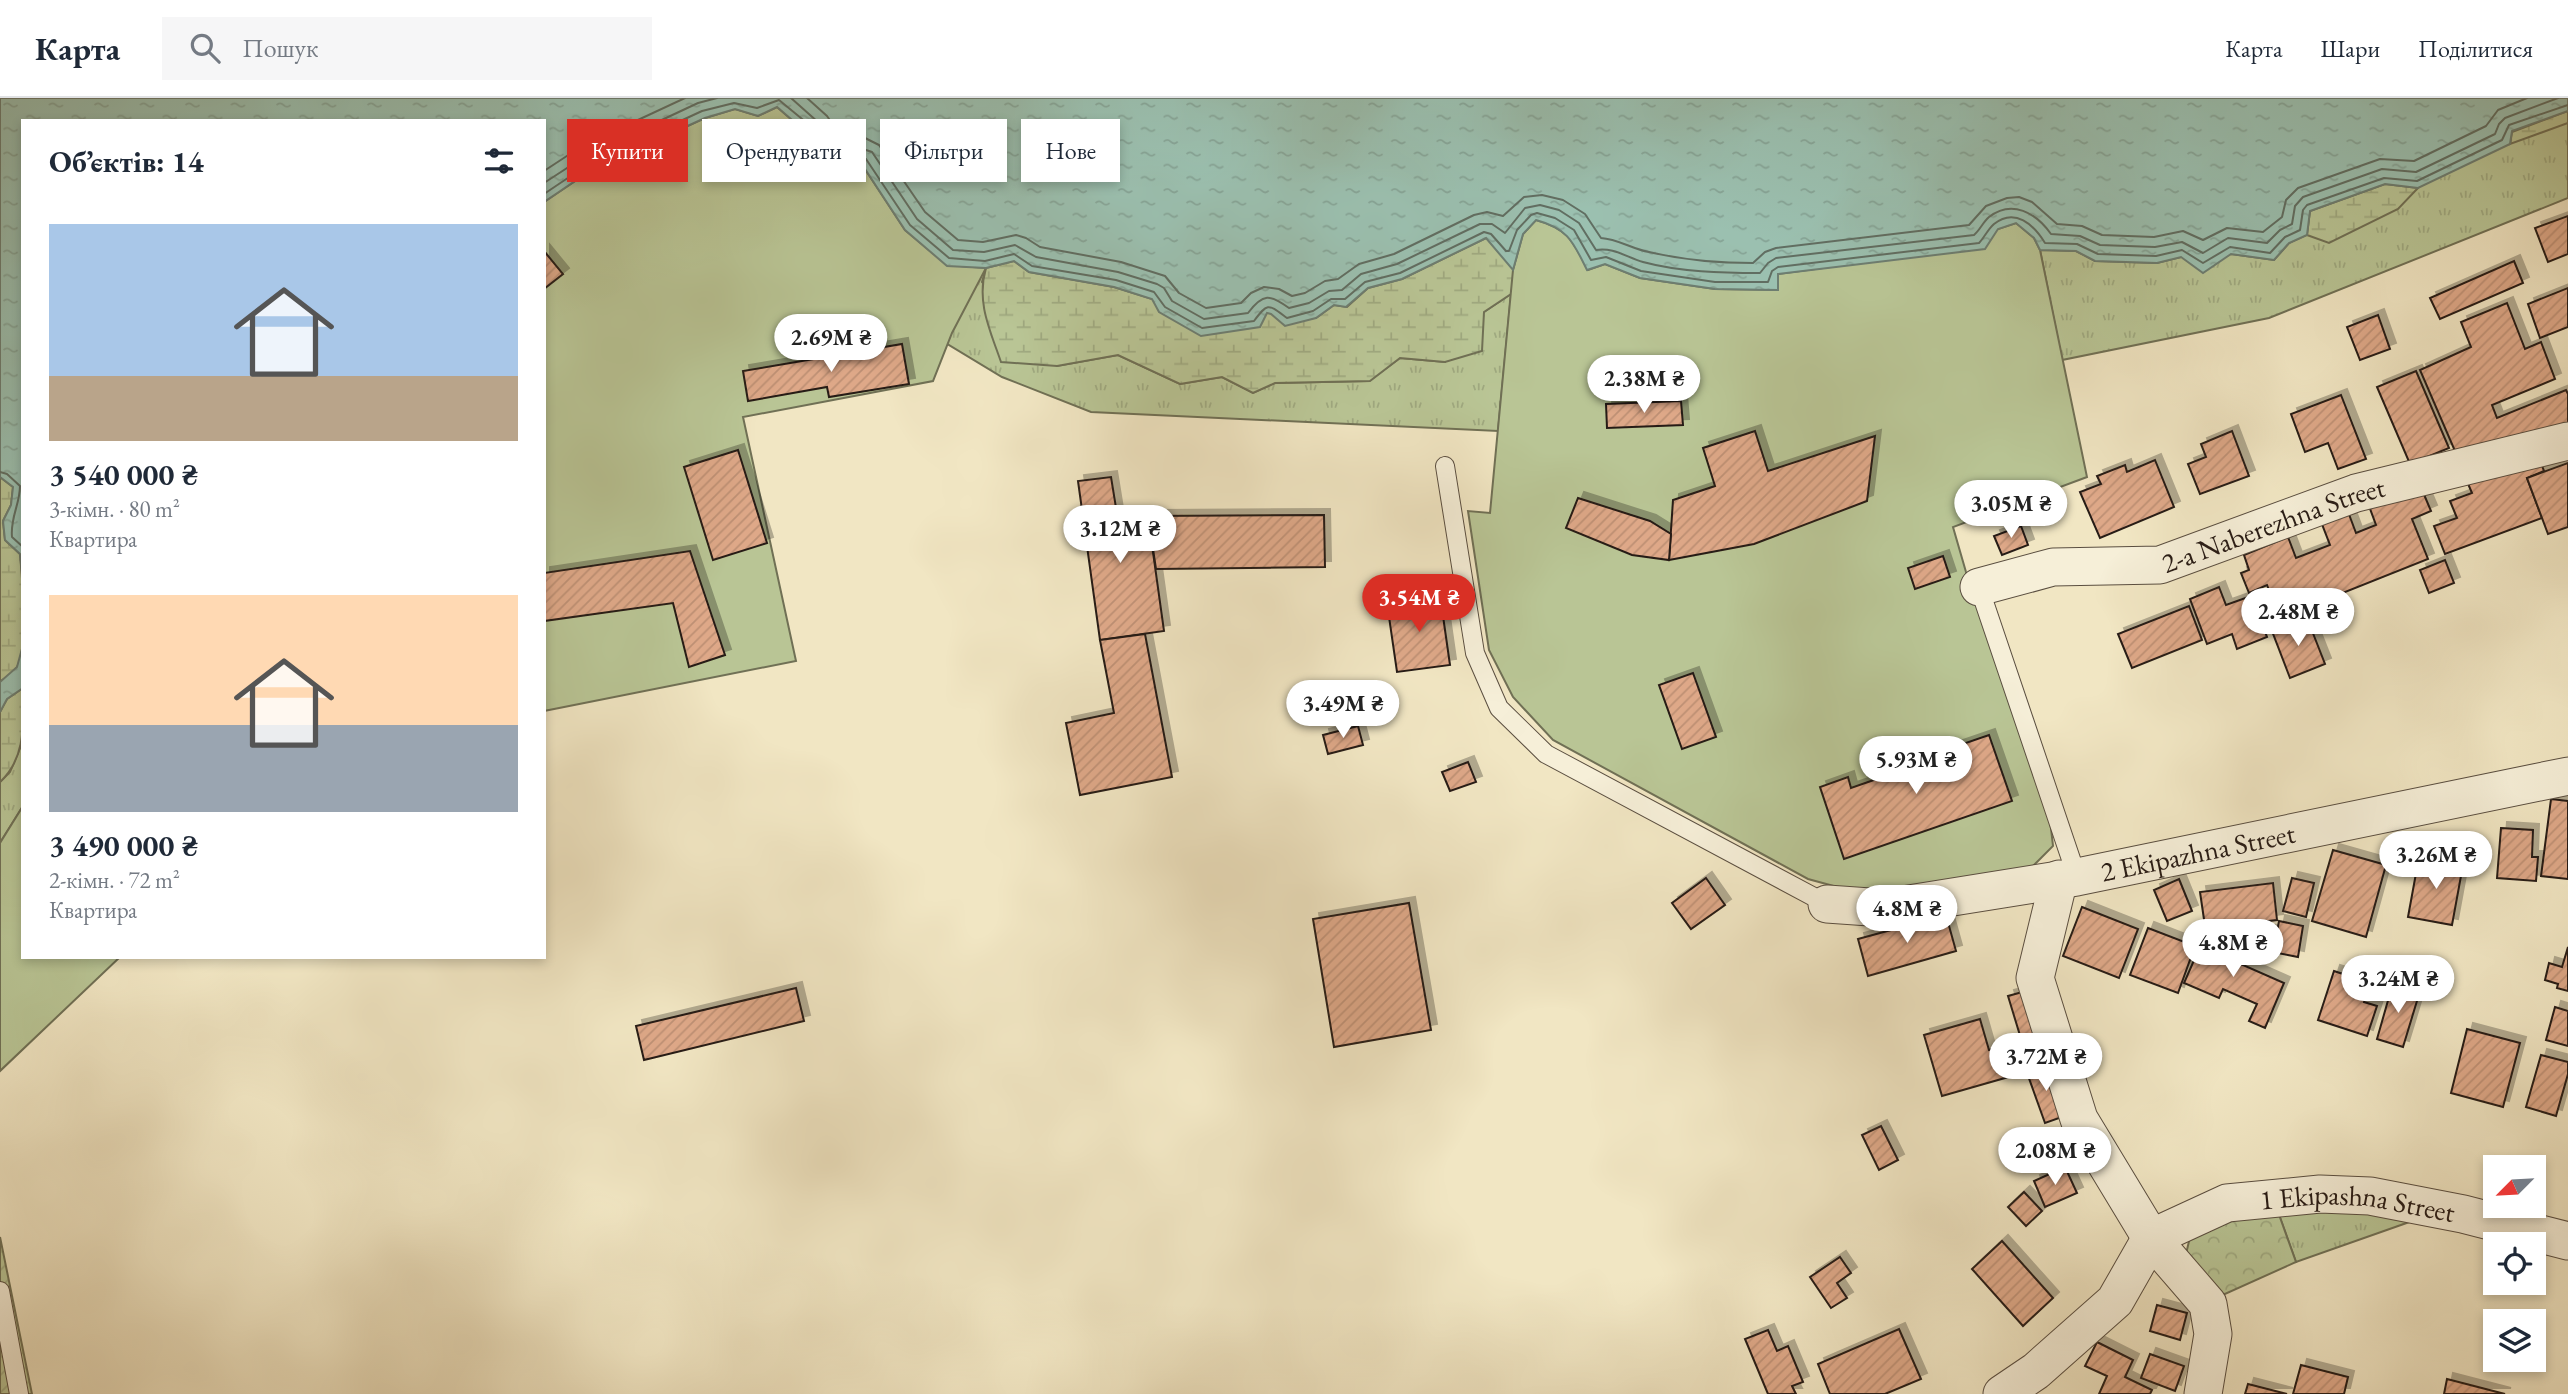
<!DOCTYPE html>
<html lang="uk">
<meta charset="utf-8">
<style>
body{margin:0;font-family:"EB Garamond",serif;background:#f6f6f7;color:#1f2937;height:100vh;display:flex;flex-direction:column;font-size:26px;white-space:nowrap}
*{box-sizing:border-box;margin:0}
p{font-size:23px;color:#747a83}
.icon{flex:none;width:38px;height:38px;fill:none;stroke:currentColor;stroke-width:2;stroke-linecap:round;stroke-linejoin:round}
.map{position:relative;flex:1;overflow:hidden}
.sheet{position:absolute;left:21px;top:21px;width:525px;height:840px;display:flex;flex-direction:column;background:#fff;border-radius:0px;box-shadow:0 4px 10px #0003}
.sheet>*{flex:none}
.top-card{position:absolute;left:567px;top:21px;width:665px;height:63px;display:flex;gap:14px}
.needle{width:46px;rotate:246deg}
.fabs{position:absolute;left:2483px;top:1057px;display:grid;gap:14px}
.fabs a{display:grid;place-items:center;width:63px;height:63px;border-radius:0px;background:#fff;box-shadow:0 4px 10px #0003;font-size:35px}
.price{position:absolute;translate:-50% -60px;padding:0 16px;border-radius:24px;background:#fff;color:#222;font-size:23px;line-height:46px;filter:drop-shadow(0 2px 4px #0008)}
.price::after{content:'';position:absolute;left:50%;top:42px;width:21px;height:16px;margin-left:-10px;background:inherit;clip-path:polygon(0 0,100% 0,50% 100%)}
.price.selected{background:#d93025;color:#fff}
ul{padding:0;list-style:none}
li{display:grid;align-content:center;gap:14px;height:371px;padding:0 28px}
li span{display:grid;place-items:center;height:217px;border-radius:0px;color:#555}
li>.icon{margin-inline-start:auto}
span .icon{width:126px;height:126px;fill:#fffc;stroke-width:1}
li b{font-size:30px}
h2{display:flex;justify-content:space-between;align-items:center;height:84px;padding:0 28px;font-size:30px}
.pill{padding:0 24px;border-radius:0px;background:#fff;box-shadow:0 4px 10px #0003;font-size:24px;line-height:63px}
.pill.selected{background:#d93025;color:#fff}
header{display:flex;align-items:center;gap:42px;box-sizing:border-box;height:98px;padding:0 35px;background:#fff;border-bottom:2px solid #e0e1e3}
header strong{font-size:33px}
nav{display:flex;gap:38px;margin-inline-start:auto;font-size:24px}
.search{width:490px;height:63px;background:#f6f6f7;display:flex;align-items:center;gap:18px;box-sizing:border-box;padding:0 24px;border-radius:0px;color:#747a83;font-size:26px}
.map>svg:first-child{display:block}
.grass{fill:url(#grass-tufts);stroke:#707055;stroke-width:2}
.wetland{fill:url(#wetland-marsh);stroke:#707055;stroke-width:2}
.park{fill:url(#park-crowns);stroke:#707055;stroke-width:2}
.garden{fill:url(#garden-furrows);stroke:#707055;stroke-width:2}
.pitch{fill:#b9c595;stroke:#707055;stroke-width:2}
.water{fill:url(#water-ripples);stroke:#6d7e72;stroke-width:2}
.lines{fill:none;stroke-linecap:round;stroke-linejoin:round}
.shore{stroke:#616e62;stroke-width:2}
.building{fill:url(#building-hatch);stroke:#271b15;stroke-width:2;filter:url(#shadow)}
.service-casing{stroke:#5a4e40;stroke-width:20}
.minor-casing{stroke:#5a4e40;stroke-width:39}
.service{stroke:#f6efd8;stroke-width:18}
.minor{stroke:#f6efd8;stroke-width:37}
.labels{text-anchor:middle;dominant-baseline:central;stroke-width:5;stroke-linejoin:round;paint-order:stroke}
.street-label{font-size:28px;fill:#271b15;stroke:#f6efd8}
</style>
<header>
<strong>Карта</strong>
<div class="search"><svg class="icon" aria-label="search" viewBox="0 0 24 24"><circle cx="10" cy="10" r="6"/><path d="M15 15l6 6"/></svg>Пошук</div>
<nav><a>Карта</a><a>Шари</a><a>Поділитися</a></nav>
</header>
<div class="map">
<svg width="2568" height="1296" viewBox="0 0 2568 1296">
<defs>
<pattern id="grass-tufts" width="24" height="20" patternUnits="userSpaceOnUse" patternTransform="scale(1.75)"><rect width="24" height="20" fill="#b9c595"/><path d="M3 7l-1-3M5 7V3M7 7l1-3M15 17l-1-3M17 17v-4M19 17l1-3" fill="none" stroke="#9fa980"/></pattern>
<pattern id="wetland-marsh" width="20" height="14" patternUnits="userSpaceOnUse" patternTransform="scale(1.75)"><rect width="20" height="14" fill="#b9c595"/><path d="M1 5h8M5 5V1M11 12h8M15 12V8" fill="none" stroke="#9fa980"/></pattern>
<pattern id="park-crowns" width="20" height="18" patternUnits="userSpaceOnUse" patternTransform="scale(1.75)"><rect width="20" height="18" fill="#b9c595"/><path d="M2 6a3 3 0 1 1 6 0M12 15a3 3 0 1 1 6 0" fill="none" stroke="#9fa980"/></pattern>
<pattern id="garden-furrows" width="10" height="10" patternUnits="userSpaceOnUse" patternTransform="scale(1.75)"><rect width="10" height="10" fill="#b9c595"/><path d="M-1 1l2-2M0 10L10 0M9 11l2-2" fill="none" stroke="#9fa980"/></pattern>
<pattern id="water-ripples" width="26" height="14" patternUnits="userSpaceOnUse" patternTransform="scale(1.75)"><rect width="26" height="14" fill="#9bc0b0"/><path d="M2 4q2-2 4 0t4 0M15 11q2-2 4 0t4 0" fill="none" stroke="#86a496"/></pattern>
<pattern id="building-hatch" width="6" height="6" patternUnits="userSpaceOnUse" patternTransform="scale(1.75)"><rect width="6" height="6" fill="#dea888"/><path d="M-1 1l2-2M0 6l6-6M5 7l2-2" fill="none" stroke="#be9074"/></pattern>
<filter id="shadow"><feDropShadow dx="6" dy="-6" stdDeviation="0" flood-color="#0004"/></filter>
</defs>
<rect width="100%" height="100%" fill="#f1e6c3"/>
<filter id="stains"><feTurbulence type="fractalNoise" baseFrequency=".00286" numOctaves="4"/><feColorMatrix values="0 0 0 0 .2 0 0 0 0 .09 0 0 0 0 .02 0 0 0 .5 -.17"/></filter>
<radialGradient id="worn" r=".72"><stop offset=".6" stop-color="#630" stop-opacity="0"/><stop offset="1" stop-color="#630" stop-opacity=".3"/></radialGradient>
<g class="grass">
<path d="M2568,13V100L2269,220L2062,262L2040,152L2076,153L2095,163L2157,165L2181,159L2231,156L2274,162L2289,145Z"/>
<path d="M544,104L947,167L986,170L982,184L1057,268L1118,257L1180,286L1222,279L1253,295L1275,285L1369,283L1400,260L1445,264L1484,214L1511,196L1498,333L1091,314L1002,279L919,229Z"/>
<path d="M23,643V708L0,745V684L10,674Z"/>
<path d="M2323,1110L2418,1121L2296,1164L2277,1111Z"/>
</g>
<g class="wetland">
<path d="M2568,13V25L2510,46L2512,34Z"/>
<path d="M2385,86L2418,90L2398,111L2329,145L2307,137L2310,113Z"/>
<path d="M1523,136L1511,196L1484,214L1482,253L1445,264L1400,260L1370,283L1275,285L1253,295L1222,279L1180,286L1118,257L1057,268L1001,264C990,232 976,204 986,170L1014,163L1029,174L1114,189L1152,201L1316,220L1334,207L1347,209L1368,190L1402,181L1486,140Z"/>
<path d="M0,379L13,389L11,407L3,423L5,442L20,456C22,480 29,549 17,569C13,574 5,580 0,584Z"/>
<path d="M23,590C23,624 27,659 0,684V614L7,601Z"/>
</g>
<path class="park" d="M2277,1111L2296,1164L2225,1196L2208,1194L2186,1156L2190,1139L2234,1117Z"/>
<path class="garden" d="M0,1139L32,1296H0Z"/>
<g class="pitch">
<path d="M777,9L807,35L831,73L861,65L905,132L947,167L986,170L952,235L933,283L743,319L796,563L544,613V104L593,71L705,20L735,11L758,18Z"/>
<path d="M1536,122C1569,131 1573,144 1588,172L1605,166L1640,180L1715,191L1777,192L1778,176L1860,165L1998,131L2016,125L2034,140L2040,152L2087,379L1953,429L1966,474L2050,722L2053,748L2033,768L1888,796L1852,793L1808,781L1553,642L1513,599L1489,552L1468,413L1490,415L1513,172L1523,136Z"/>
<path d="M23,708V859H120L0,973V745Z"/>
</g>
<g class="water">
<path d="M0,0H2568V13L2512,33L2510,46L2418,90L2385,86L2310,113L2307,137L2289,145L2274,162L2231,156L2203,175L2181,159L2157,165L2095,163L2076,153L2040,152L2034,140L2016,125L1998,131L1985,151L1778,176V192L1715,191L1640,180L1605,166L1587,172C1573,144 1569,131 1536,122L1523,136L1513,172L1486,140L1402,181L1368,190L1346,209L1334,207L1316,220L1285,228L1271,216L1267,215L1260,229L1201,238L1159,214L1152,201L1114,189L1029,174L1014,163L986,170L947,168L905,132L861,65L831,73L807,35L777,9L758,18L735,11L705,20L593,71L544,104V23H23V486L20,456L5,442L3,423L11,407L13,389L0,379Z"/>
<path d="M23,547V590L7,601L0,614V584L17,569Z"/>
</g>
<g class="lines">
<g class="shore">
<path d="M791,0L819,25L838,53L860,50L872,54L917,121L953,152L984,154L1015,147L1036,159L1118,174L1157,186L1164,190L1172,203L1204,221L1248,215C1263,195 1270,196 1289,210L1309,205L1329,193L1342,192L1361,176L1397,166L1480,126H1492L1505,135L1525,110L1540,107L1559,112L1579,125L1596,152C1613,149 1626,159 1643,164C1680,174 1722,175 1760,175L1768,165L1776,160L1974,137C1980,132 1983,124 1989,119C2012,101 2036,115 2051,136L2080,138L2100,147L2155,149L2182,144L2203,155L2228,140L2267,145L2280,132L2292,126L2295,108L2303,99L2382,71L2416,74L2495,36L2499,26L2505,20L2558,0"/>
<path d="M807,0L827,18L843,41L865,40L879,47L925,114L958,142L983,144L1016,137L1026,140L1040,149L1121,164L1165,178L1179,195L1206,210L1241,205L1251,195L1264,189L1279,191L1292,198L1305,195L1325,183L1338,181L1359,166L1394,156L1474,117L1487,114L1503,118L1524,99L1542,97L1563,102L1585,116L1601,140C1618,141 1632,151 1649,154C1683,162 1719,165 1753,165L1765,154L1776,150L1969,127L1986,108L2007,100L2019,99L2032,104L2057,126L2082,128L2102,137L2154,139L2183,133L2203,142L2227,130L2263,134L2282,119L2286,102L2298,90L2380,61L2414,63L2486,28L2498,12L2527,0"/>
<path d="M544,73L582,48L685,0"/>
<path d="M544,85L587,57L698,5L717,0"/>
<path d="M544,96L590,65L702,13L734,5L757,10L779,2L813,30L834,63L859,58L866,61L910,127L949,160L985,163L1014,156L1032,168L1116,182L1154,194L1165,209L1202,230L1254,223C1268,204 1268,206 1287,220L1313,213L1331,201H1345L1365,184L1400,175L1484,134L1491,136L1506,153H1509L1517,132L1531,117L1537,115L1555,120L1574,132L1591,162L1606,159L1641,173L1715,184H1768L1772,173L1778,169L1979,145C1984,140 1988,131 1994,126C2015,109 2034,127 2045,145L2077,146L2098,156L2156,158L2182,152L2203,165L2230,149L2270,155L2285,139L2300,132L2303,112L2307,107L2384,80L2417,83L2502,42L2509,27L2568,7"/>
<path d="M0,374L7,376L20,388C20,406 10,420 12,439L23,449"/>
</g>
</g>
<g class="building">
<path d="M2568,118V156L2548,164L2535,130Z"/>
<path d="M544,153L563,176L544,191Z"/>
<path d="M2514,163L2523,185L2440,221L2430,200Z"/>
<path d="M2568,190V229L2540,240L2528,206Z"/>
<path d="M2507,205L2525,251L2541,244L2555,281L2492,307L2497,320L2566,292L2568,296V331L2461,367L2420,272L2471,249L2461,224Z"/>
<path d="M2378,217L2390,251L2360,262L2347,229Z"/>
<path d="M902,246L909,286L829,299L827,289L748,303L743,273Z"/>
<path d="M2416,273L2449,350L2410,366L2377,289Z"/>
<path d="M2341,297L2366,361L2338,371L2328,345L2305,354L2291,316Z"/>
<path d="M1681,303L1683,327L1607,330L1606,306Z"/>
<path d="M1755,333L1768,373L1875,338L1867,403L1754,446L1669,462L1673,402L1715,388L1703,350Z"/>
<path d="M2232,333L2249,378L2200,396L2188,366L2206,359L2201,346Z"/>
<path d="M738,352L767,445L713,462L684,369Z"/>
<path d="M2537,355L2544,373L2527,380L2542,420L2445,456L2434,428L2457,420L2450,403L2472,395L2466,381Z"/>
<path d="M2155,362L2174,409L2100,440L2080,394L2101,386L2097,378L2125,367L2127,374Z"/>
<path d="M2568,365V429L2548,436L2527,380Z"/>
<path d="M1111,379L1118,422L1148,418L1164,533L1100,542L1078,383Z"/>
<path d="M2420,387L2431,413L2412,421L2428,461L2280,520L2267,487L2249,495L2241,475L2249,472L2244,457L2288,439L2296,460L2330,447L2320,421L2347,411L2356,435L2376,427L2369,408Z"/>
<path d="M1578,400L1650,423L1671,436L1669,462L1632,457L1566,430Z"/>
<path d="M1324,417L1325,469L1156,471L1148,418Z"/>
<path d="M2021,428L2028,447L2002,457L1994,438Z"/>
<path d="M690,453L725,557L689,569L673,505L544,523V475Z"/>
<path d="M1943,458L1950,479L1915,491L1908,470Z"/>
<path d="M2445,462L2454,485L2429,495L2420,472Z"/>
<path d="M2219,489L2226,507L2251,498L2267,539L2237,551L2232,536L2207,546L2190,501Z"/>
<path d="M1440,497L1450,567L1397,574L1387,505Z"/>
<path d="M2189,508L2202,542L2132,570L2118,536Z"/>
<path d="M2307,520L2325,566L2290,580L2272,533Z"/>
<path d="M1145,536L1172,679L1080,697L1066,625L1114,615L1100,542Z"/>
<path d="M1693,575L1716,639L1682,651L1659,587Z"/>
<path d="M1358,628L1363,647L1328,656L1323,637Z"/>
<path d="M1989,637L2012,703L1844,761L1820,689L1848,679L1851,690L1891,676L1887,663L1925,650L1928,658Z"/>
<path d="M1468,664L1476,684L1450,693L1442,674Z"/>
<path d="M2551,701L2568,703V781L2541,778Z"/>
<path d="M2501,730L2533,732L2532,759H2538L2536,783L2497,780Z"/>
<path d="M2333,752L2386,767L2366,839L2312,823Z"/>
<path d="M2419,759L2463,767L2452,827L2408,819Z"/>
<path d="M1706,780L1725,807L1691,831L1672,805Z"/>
<path d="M2292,780L2314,785L2306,819L2283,813Z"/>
<path d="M2179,781L2192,813L2167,823L2154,792Z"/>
<path d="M2273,785L2277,822L2234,827L2235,837L2269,833L2267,843L2232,847L2206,835L2200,794Z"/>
<path d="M1409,805L1431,932L1334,949L1313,821Z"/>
<path d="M2082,809L2138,831L2119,880L2063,858Z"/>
<path d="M1946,817L1956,853L1868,878L1858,841Z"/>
<path d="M2279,823L2303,828L2298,859L2272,854L2273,844L2267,843L2269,833L2277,834Z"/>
<path d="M2148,830L2195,848L2178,895L2130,877Z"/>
<path d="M2206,835L2232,847L2227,860L2284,885L2265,930L2249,923L2257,906L2223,891L2219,900L2184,885Z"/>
<path d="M2568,849V893L2557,890L2558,886L2545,882L2549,865L2562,869Z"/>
<path d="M2334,873L2370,885L2364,904L2377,908L2367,938L2318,922Z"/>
<path d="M2393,885L2420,893L2403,949L2377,941Z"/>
<path d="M796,890L804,923L644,962L636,928Z"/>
<path d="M2026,893L2039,939L2022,944L2008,898Z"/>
<path d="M2555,909L2568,913V948L2546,942Z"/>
<path d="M1980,921L1989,952L2003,948L2012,978L1942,998L1924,937Z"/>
<path d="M2467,931L2520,945L2503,1009L2451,995Z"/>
<path d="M2541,957L2568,964V976L2556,1018L2526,1009Z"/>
<path d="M2046,964L2065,1018L2045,1025L2026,972Z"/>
<path d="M1881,1028L1898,1062L1879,1072L1862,1037Z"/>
<path d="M2065,1069L2077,1095L2045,1109L2034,1083Z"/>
<path d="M2024,1094L2042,1113L2026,1128L2008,1109Z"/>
<path d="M2002,1143L2053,1200L2023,1228L1972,1171Z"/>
<path d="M1840,1159L1851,1175L1837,1185L1847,1200L1831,1210L1810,1179Z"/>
<path d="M2157,1207L2187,1215L2180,1242L2150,1233Z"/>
<path d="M1899,1231L1921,1281L1885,1296H1830L1818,1266Z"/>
<path d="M1768,1232L1777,1253L1788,1248L1803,1284L1792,1288L1796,1296H1768L1745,1241Z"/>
<path d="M2097,1244L2133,1262L2125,1279L2152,1292L2150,1296H2099L2107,1278L2085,1268Z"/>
<path d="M2150,1256L2184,1268L2175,1293L2141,1280Z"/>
<path d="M2301,1267L2348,1279L2344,1296H2293Z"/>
<path d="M2447,1281L2505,1296H2444Z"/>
<path d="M2248,1286L2287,1296H2245Z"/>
</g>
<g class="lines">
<g class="service-casing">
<g id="service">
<path d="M1445,368L1475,555L1499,610L1546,656L1827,806"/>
<path d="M1979,489L2077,779"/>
<path d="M0,1193L19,1296"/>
</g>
</g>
<g class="minor-casing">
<g id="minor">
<path id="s1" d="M1979,489L2053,469L2160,467L2356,395L2568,343"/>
<path d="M2059,781L2035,880L2079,1021L2151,1140L2208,1206L2213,1236L2203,1296"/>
<path id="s2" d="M1827,806L1884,810L2077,779L2568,678"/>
<path id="s3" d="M2151,1140L2227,1105L2320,1096L2370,1098L2463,1116L2568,1143"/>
<path d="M2002,1296L2036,1273L2115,1203L2151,1140"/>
</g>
</g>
<use href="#service" class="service"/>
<use href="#minor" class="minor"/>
</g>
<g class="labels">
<g class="street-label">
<text stroke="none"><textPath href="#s1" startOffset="304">2-a Naberezhna Street</textPath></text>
<text stroke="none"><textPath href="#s2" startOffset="376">2 Ekipazhna Street</textPath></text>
<text stroke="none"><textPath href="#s3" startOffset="215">1 Ekipashna Street</textPath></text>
</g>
</g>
<rect width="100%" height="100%" filter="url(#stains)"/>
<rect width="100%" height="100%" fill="url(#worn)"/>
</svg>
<div class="fabs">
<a><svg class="needle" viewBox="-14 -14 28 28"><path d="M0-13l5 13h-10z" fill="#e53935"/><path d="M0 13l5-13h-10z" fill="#747a83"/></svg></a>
<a><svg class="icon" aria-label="locate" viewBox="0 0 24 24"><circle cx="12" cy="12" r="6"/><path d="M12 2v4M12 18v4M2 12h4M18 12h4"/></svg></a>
<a><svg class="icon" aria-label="layers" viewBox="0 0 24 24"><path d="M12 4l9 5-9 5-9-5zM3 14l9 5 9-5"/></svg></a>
</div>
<b class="price" style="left:831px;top:276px">2.69M ₴</b>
<b class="price" style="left:1644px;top:317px">2.38M ₴</b>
<b class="price" style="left:2011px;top:442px">3.05M ₴</b>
<b class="price" style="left:1120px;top:467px">3.12M ₴</b>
<b class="price selected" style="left:1419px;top:536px">3.54M ₴</b>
<b class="price" style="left:2298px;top:550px">2.48M ₴</b>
<b class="price" style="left:1343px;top:642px">3.49M ₴</b>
<b class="price" style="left:1916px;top:698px">5.93M ₴</b>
<b class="price" style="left:2436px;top:793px">3.26M ₴</b>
<b class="price" style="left:1907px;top:847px">4.8M ₴</b>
<b class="price" style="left:2233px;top:881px">4.8M ₴</b>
<b class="price" style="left:2398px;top:917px">3.24M ₴</b>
<b class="price" style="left:2046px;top:995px">3.72M ₴</b>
<b class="price" style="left:2055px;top:1089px">2.08M ₴</b>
<div class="top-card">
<a class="pill selected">Купити</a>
<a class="pill">Орендувати</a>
<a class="pill">Фільтри</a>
<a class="pill">Нове</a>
</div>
<section class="sheet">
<h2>Об’єктів: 14<svg class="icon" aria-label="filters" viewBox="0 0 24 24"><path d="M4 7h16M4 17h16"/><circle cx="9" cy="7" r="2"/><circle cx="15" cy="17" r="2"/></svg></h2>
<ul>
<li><span style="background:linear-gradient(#a9c7e8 70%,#b9a48a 0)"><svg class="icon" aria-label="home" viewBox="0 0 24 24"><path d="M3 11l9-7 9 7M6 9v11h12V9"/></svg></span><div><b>3 540 000 ₴</b><p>3-кімн. · 80 m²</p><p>Квартира</p></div></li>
<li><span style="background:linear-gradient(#ffd9b3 60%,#9aa5b1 0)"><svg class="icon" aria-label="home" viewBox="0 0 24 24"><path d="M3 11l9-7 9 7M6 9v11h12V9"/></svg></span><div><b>3 490 000 ₴</b><p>2-кімн. · 72 m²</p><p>Квартира</p></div></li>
</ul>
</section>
</div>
